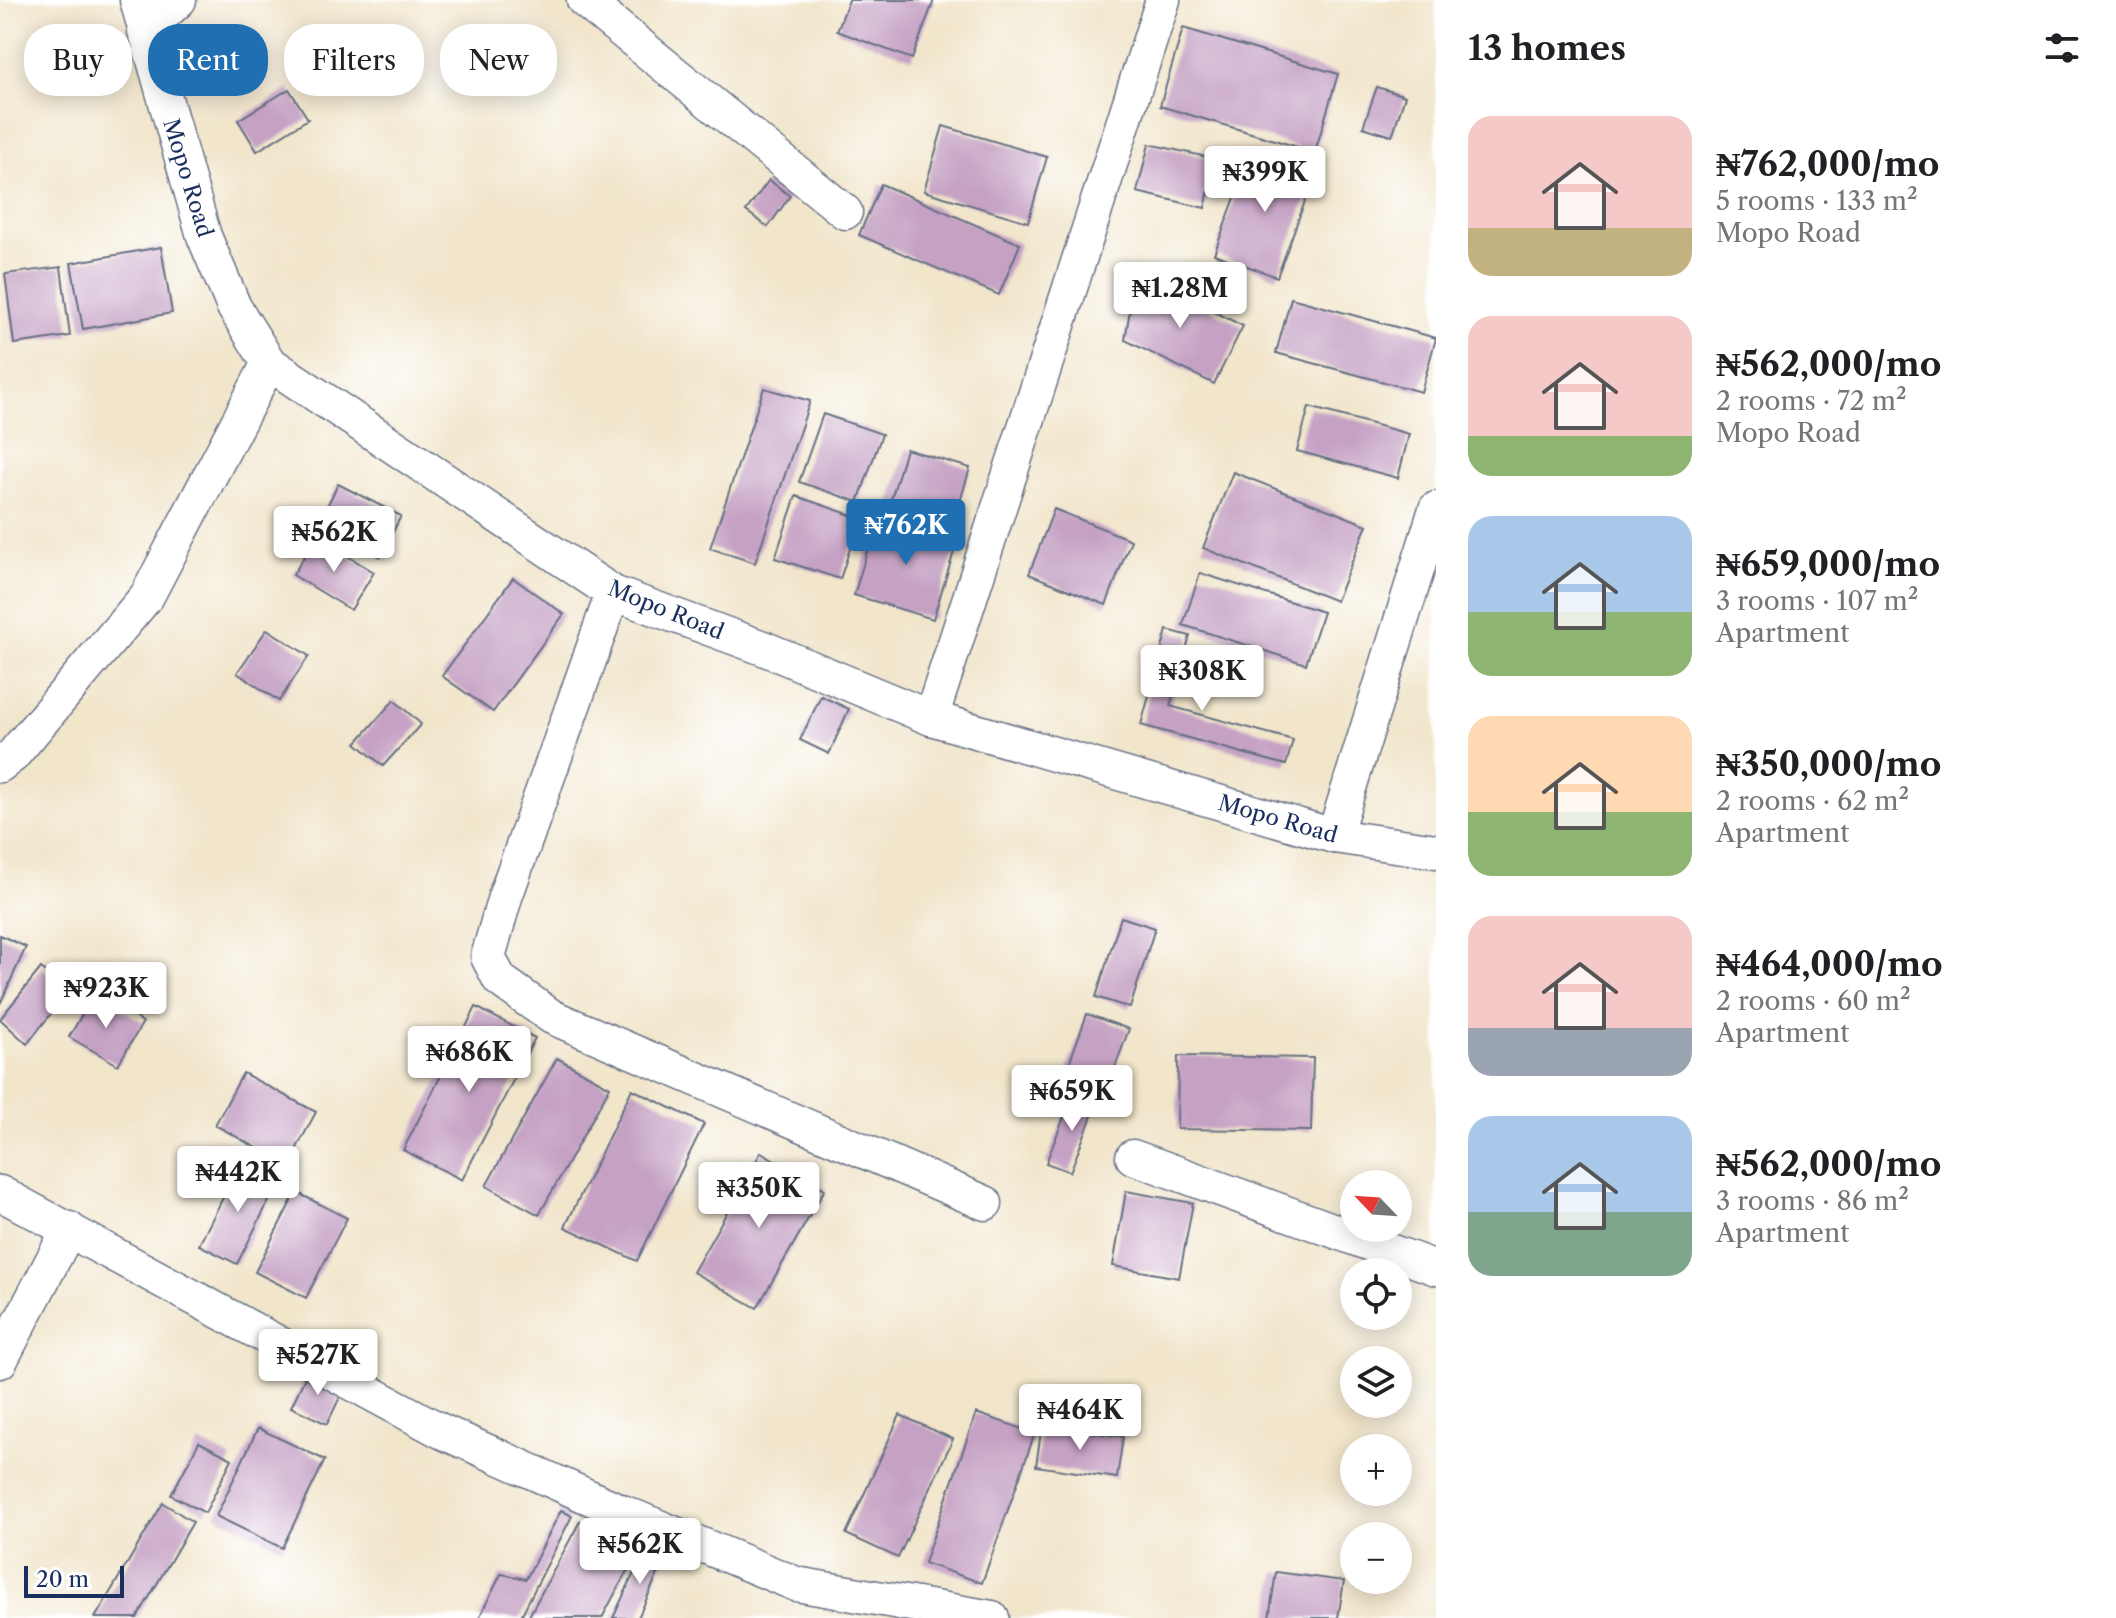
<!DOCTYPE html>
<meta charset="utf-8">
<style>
body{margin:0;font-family:"Libre Caslon Text",serif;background:#f2f2f2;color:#202124;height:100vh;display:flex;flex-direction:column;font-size:30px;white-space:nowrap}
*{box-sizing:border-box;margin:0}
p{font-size:26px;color:#757577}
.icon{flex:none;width:44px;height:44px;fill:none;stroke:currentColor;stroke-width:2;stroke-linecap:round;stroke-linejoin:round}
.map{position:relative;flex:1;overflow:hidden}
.details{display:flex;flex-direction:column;background:#fff;width:680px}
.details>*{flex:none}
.hud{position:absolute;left:24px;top:24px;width:760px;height:72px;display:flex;gap:16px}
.needle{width:52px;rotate:295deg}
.buttons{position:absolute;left:1340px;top:1170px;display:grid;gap:16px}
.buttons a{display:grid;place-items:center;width:72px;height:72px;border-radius:50%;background:#fff;box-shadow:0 4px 20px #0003;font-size:40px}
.scale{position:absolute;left:24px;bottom:20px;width:100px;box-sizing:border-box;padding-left:8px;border:4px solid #1b2f5e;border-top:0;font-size:22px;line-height:28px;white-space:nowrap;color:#1b2f5e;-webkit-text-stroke:6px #fff;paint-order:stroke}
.price{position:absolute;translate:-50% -68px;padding:0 18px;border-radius:8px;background:#fff;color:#222;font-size:26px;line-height:52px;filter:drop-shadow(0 2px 4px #0008)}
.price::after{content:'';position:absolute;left:50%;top:48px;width:24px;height:18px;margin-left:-12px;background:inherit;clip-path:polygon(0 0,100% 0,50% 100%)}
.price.active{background:#1f6fb2;color:#fff}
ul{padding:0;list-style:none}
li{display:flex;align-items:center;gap:24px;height:200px;padding:0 32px}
li span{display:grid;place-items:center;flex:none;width:224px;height:160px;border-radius:24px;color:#555}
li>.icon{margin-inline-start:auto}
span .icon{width:96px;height:96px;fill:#fffc;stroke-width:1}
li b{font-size:34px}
h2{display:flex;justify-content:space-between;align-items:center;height:96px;padding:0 32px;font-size:34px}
.pill{padding:0 28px;border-radius:32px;background:#fff;box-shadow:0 4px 20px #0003;font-size:28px;line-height:72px}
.pill.active{background:#1f6fb2;color:#fff}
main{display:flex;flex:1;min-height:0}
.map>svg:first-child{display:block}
.building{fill:#c5a1c4}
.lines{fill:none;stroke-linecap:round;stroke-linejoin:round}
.minor-casing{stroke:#666f84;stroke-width:37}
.minor{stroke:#fff;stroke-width:34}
.labels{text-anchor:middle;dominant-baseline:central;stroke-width:7;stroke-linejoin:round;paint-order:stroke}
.street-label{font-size:22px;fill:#1b2f5e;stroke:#fff}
</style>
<main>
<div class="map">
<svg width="1436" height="1618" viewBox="0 0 1436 1618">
<rect width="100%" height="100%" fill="#fff"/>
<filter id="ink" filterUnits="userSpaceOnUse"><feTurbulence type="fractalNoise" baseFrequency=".0125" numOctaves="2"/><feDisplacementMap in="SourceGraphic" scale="16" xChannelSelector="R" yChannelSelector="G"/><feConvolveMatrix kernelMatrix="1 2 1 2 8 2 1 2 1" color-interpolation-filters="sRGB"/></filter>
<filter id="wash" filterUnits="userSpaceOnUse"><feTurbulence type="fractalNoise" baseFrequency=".006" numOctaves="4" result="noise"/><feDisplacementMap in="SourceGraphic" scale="32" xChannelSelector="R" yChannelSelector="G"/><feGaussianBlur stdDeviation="1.8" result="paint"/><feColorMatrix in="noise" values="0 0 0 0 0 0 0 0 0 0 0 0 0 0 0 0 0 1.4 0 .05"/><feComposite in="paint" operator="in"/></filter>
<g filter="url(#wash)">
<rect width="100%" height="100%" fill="#f1e5ca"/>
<g id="blocks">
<g class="building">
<path d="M849,0H934L912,59L837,31Z"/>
<path d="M1183,28L1338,74L1315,152L1160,106Z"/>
<path d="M1377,87L1405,96L1392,136L1363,127Z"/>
<path d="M289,89L308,119L257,151L238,120Z"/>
<path d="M943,126L1047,157L1028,222L924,191Z"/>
<path d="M1149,144L1216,159L1205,208L1137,192Z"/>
<path d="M1252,152L1315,174L1277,277L1214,254Z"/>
<path d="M769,180L790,196L768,227L746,211Z"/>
<path d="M881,184L1020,244L999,295L859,235Z"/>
<path d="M161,247L172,313L83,329L71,263Z"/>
<path d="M61,267L70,336L14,344L5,274Z"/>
<path d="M1136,273L1243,326L1214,384L1125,340Z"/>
<path d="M1291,298L1436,338L1421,392L1276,353Z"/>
<path d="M764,388L810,401L755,563L710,548Z"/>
<path d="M1309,407L1409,434L1398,478L1297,451Z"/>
<path d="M823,414L882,434L858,502L799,482Z"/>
<path d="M906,449L970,468L954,522L890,503Z"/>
<path d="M1233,472L1367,525L1336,601L1203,548Z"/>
<path d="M338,484L401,516L380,557L317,526Z"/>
<path d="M796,496L860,518L840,579L775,558Z"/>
<path d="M1054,509L1131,540L1106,605L1029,574Z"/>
<path d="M878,515L958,539L933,619L854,595Z"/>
<path d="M316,537L374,572L351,610L293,575Z"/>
<path d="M1200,573L1323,612L1306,664L1183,625Z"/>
<path d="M513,578L564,614L493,712L442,676Z"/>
<path d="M267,629L309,656L279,701L237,673Z"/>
<path d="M1167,630L1190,636L1170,706L1293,740L1286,765L1141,725Z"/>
<path d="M821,696L849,709L829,754L800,740Z"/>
<path d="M394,700L421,724L383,766L356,743Z"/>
<path d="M1121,917L1155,928L1130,1008L1096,997Z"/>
<path d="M0,935L26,947L0,1004Z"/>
<path d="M41,968L70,990L27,1044L0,1019Z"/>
<path d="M94,994L143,1022L118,1065L69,1037Z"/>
<path d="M476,1007L535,1038L462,1180L403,1150Z"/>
<path d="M1087,1014L1129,1029L1109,1084L1067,1069Z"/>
<path d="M1178,1056L1313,1058L1311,1131L1177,1129Z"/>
<path d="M557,1058L610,1087L539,1215L486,1186Z"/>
<path d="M243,1073L316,1112L288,1165L215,1125Z"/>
<path d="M632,1089L704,1124L637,1261L565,1227Z"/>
<path d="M1073,1094L1097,1103L1070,1172L1046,1163Z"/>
<path d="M761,1152L825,1189L757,1308L693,1272Z"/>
<path d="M240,1164L278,1183L237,1264L199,1245Z"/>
<path d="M1126,1191L1193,1203L1179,1278L1113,1266Z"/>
<path d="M296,1192L347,1218L306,1298L255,1272Z"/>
<path d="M309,1369L345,1387L327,1424L291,1407Z"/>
<path d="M976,1413L1035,1433L982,1583L924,1563Z"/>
<path d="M900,1415L953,1439L898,1558L846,1534Z"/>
<path d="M1042,1425L1123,1437L1117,1478L1036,1466Z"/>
<path d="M258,1428L325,1460L282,1548L216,1516Z"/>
<path d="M199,1442L232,1459L205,1513L171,1495Z"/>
<path d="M163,1503L193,1522L137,1618H95Z"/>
<path d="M561,1510L572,1516L520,1618H479L501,1574L526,1579Z"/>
<path d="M580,1521L637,1552L602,1618H528Z"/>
<path d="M645,1549L665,1558L638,1618H613Z"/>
<path d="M1276,1572L1344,1581L1338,1618H1269Z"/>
</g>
</g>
</g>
<g filter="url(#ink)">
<use href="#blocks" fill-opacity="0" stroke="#666f84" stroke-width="2"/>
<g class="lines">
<g class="minor-casing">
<g id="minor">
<path d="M137,0L204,236L234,307L269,363L613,593L763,648L931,718L1334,836L1436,851"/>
<path d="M584,0L845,212"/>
<path d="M145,31L179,0"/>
<path d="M613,593L505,897L488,957L500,980L552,1017L985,1203"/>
<path d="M931,718L1163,0"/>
<path d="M0,765L12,756L147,596L269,363"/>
<path d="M1334,836L1436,509"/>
<path d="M1133,1157L1436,1268"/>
<path d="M0,1193L441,1431L620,1511L796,1584L992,1618"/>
<path d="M0,1361L69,1229"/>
</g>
</g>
<use href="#minor" class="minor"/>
</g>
</g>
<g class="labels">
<g class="street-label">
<text transform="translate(188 178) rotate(73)">Mopo Road</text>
<text transform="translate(666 610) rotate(22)">Mopo Road</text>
<text transform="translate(1278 819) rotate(16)">Mopo Road</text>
</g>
</g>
</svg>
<div class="buttons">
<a><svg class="needle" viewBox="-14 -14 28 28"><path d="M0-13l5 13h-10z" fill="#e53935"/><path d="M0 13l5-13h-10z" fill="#757577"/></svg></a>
<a><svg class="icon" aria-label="locate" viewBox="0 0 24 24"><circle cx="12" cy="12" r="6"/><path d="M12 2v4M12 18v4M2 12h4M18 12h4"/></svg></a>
<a><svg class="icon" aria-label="layers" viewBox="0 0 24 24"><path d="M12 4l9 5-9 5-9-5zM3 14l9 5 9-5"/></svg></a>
<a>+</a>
<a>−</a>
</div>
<div class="scale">20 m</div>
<b class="price" style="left:1265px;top:214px">₦399K</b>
<b class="price" style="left:1180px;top:330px">₦1.28M</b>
<b class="price active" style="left:906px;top:567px">₦762K</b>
<b class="price" style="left:334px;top:574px">₦562K</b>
<b class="price" style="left:1202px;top:713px">₦308K</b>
<b class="price" style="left:106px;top:1030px">₦923K</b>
<b class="price" style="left:469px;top:1094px">₦686K</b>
<b class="price" style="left:1072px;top:1133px">₦659K</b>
<b class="price" style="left:238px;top:1214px">₦442K</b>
<b class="price" style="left:759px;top:1230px">₦350K</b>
<b class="price" style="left:318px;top:1397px">₦527K</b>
<b class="price" style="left:1080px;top:1452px">₦464K</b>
<b class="price" style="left:640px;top:1586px">₦562K</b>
<div class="hud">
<a class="pill">Buy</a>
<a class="pill active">Rent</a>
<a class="pill">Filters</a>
<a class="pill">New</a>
</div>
</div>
<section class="details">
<h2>13 homes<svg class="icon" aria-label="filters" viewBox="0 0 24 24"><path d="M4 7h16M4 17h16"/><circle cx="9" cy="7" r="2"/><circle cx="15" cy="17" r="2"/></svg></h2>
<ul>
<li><span style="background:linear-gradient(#f6c9c9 70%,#c2b280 0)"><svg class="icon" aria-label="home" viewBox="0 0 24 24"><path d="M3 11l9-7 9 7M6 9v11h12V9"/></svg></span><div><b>₦762,000/mo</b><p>5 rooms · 133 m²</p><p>Mopo Road</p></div></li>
<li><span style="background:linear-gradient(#f6c9c9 75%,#8fb573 0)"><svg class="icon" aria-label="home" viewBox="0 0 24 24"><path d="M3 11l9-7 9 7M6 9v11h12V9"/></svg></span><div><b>₦562,000/mo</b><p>2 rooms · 72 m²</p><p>Mopo Road</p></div></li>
<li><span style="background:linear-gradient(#a9c7e8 60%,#8fb573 0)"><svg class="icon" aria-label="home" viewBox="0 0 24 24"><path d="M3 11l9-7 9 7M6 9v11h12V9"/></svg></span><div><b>₦659,000/mo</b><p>3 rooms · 107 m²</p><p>Apartment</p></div></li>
<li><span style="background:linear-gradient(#ffd9b3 60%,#8fb573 0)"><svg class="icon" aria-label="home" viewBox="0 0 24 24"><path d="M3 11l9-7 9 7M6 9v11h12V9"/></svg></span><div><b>₦350,000/mo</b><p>2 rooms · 62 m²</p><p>Apartment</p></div></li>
<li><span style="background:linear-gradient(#f6c9c9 70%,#9aa5b1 0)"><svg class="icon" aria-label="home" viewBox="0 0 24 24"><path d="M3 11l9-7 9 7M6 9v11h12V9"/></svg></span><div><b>₦464,000/mo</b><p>2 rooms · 60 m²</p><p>Apartment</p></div></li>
<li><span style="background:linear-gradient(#a9c7e8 60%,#7fa58c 0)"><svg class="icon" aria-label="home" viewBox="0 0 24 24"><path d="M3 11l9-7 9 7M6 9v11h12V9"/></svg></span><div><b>₦562,000/mo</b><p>3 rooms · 86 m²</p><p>Apartment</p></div></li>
</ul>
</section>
</main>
